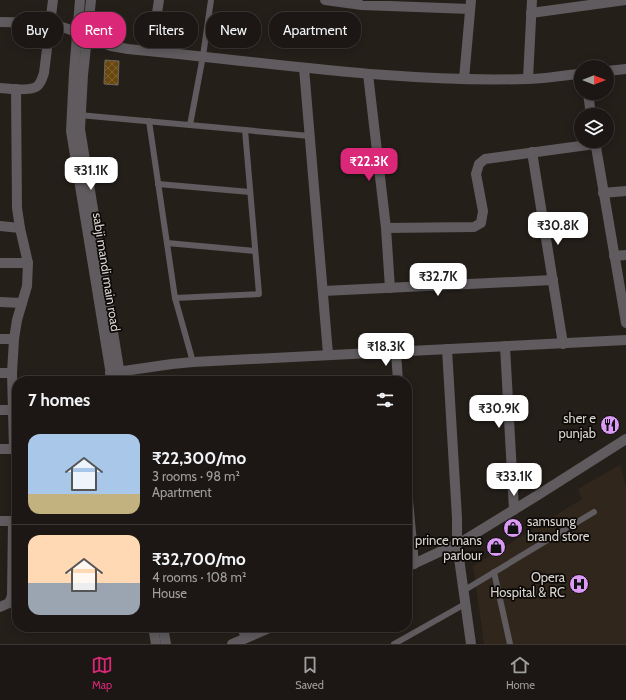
<!DOCTYPE html>
<meta charset="utf-8">
<style>
body{margin:0;font-family:Cabin,sans-serif;background:#292422;color:#f1f3f6;height:100vh;display:flex;flex-direction:column;font-size:15px;white-space:nowrap}
*{box-sizing:border-box;margin:0}
p{font-size:13px;color:#a09fa0}
.icon{flex:none;width:22px;height:22px;fill:none;stroke:currentColor;stroke-width:2;stroke-linecap:round;stroke-linejoin:round}
.map{position:relative;flex:1;overflow:hidden}
.panel{position:absolute;left:12px;top:376px;width:400px;height:256px;display:flex;flex-direction:column;background:#1c1714;border-radius:16px;box-shadow:0 2px 10px #0003,0 0 0 1px #3a3634}
.panel>*{flex:none}
.banner{position:absolute;left:12px;top:12px;width:400px;height:36px;display:flex;gap:8px}
.needle{width:26px;rotate:90deg}
.buttons{position:absolute;left:574px;top:60px;display:grid;gap:8px}
.buttons a{display:grid;place-items:center;width:40px;height:40px;border-radius:50%;background:#1c1714;box-shadow:0 2px 10px #0003,0 0 0 1px #3a3634;font-size:20px}
.price{position:absolute;translate:-50% -34px;padding:0 9px;border-radius:8px;background:#fff;color:#222;font-size:13px;line-height:26px;filter:drop-shadow(0 1px 2px #0008)}
.price::after{content:'';position:absolute;left:50%;top:24px;width:12px;height:9px;margin-left:-6px;background:inherit;clip-path:polygon(0 0,100% 0,50% 100%)}
.price.active{background:#db2777;color:#fff}
ul{padding:0;list-style:none}
li{display:flex;align-items:center;gap:12px;height:100px;padding:0 16px}
li+li{border-top:1px solid #3a3634}
li span{display:grid;place-items:center;flex:none;width:112px;height:80px;border-radius:12px;color:#555}
li>.icon{margin-inline-start:auto}
span .icon{width:48px;height:48px;fill:#fffc;stroke-width:1}
li b{font-size:17px}
h2{display:flex;justify-content:space-between;align-items:center;height:48px;padding:0 16px;font-size:17px}
.pill{padding:0 14px;border-radius:16px;background:#1c1714;box-shadow:0 2px 10px #0003,0 0 0 1px #3a3634;font-size:14px;line-height:36px}
.pill.active{background:#db2777;color:#fff}
.menu{display:flex;justify-content:space-around;align-items:center;height:56px;border-top:1px solid #3a3634;background:#1c1714;font-size:11px;color:#a09fa0}
.menu a{display:grid;justify-items:center;gap:2px}
.menu .active{color:#db2777}
.map>svg:first-child{display:block}
.built{fill:#31261c}
.building{fill:url(#building-cross-hatch);stroke:#6c675f}
.lines{fill:none;stroke-linecap:round;stroke-linejoin:round}
.service{stroke:#5f5b5e;stroke-width:6}
.minor{stroke:#5f5b5e;stroke-width:10}
.tertiary{stroke:#5f5b5e;stroke-width:10}
.labels{text-anchor:middle;dominant-baseline:central;stroke-width:3.5;stroke-linejoin:round;paint-order:stroke}
.street-label{font-size:13px;fill:#d8d4d0;stroke:#0c0907}
.poi-label{font-size:13px;fill:#d8d4d0;stroke:#0c0907;text-anchor:end}
</style>
<div class="map">
<svg width="626" height="644" viewBox="0 0 626 644">
<defs>
<pattern id="building-cross-hatch" width="8" height="8" patternUnits="userSpaceOnUse"><rect width="8" height="8" fill="#69480f"/><path d="M0 0l8 8M0 8l8-8" fill="none" stroke="#7e6231"/></pattern>
</defs>
<rect width="100%" height="100%" fill="#251f1a"/>
<path class="built" d="M620,465L626,486V644H484L473,566L582,499L578,489Z"/>
<path class="building" d="M105,60L119,61L118,85L104,84Z"/>
<g class="lines">
<g class="service">
<path d="M79,115L310,136"/>
<path d="M149,121L175,298L193,362"/>
<path d="M190,125L203,56L211,0"/>
<path d="M158,184L250,192"/>
<path d="M167,243L255,251"/>
<path d="M175,298L259,294L245,130"/>
<path d="M494,572L510,644"/>
<path d="M463,591L594,512"/>
<path d="M394,644L465,604"/>
</g>
<g class="minor">
<path d="M80,0L74,72L71,131L112,381"/>
<path d="M91,0L83,75L80,129L121,381"/>
<path d="M325,0L362,5L470,9"/>
<path d="M531,13L626,0"/>
<path d="M0,22L50,23L77,32L87,37L111,46L128,49C260,61 393,83 527,79C545,79 563,75 581,74"/>
<path d="M151,51L159,0"/>
<path d="M304,68L328,354"/>
<path d="M607,71L626,69"/>
<path d="M368,74L386,228L390,288"/>
<path d="M464,79L471,0"/>
<path d="M528,79L532,0"/>
<path d="M0,88C9,89 29,91 36,87C41,84 42,78 44,73L53,0"/>
<path d="M588,93L591,115"/>
<path d="M595,141L626,323"/>
<path d="M532,152L563,344"/>
<path d="M603,193L626,191"/>
<path d="M0,226L20,228"/>
<path d="M386,228L474,227L481,223L483,211L476,174L479,164L485,159L595,144"/>
<path d="M614,256L626,255"/>
<path d="M0,263H28"/>
<path d="M323,291L553,280"/>
<path d="M0,302L22,303"/>
<path d="M0,339H14"/>
<path d="M505,346L514,510"/>
<path d="M447,349L457,518V544L471,644"/>
<path d="M396,352L398,381"/>
<path d="M0,373H12"/>
<path d="M110,373L172,364L193,362C337,354 482,348 626,340"/>
<path d="M0,410H13"/>
<path d="M0,449H17"/>
<path d="M14,449L12,373L14,339L17,320L27,286L28,263L20,228L17,208L16,89"/>
<path d="M407,490L414,564"/>
<path d="M0,521H17"/>
<path d="M0,607L9,603L12,596L13,521"/>
<path d="M153,627L156,644"/>
<path d="M163,627L166,644"/>
<path d="M242,627L246,638"/>
</g>
<g class="tertiary">
<path d="M407,567L463,541L538,495L626,439"/>
<path d="M232,644L272,627"/>
</g>
</g>
<defs>
<g id="restaurant-disc" transform="scale(1)"><circle r="9.5" fill="#da9af6" stroke="#0c0907"/><path d="M-5-6h1v4h1v-4h1v4h1v-4h1v5L-1.5 .5V6h-2V.5L-5-1ZM5-6V6H3V1.5H1.5Q1.5-4 5-6Z" fill="#111"/></g>
<g id="shop-disc" transform="scale(1)"><circle r="9.5" fill="#da9af6" stroke="#0c0907"/><path d="M-5-2.5h2.3a2.7 3.5 0 0 1 5.4 0H5L5.5 6h-11ZM-1.5-2.5h3a1.5 2.3 0 0 0-3 0Z" fill="#111"/></g>
<g id="hospital-disc" transform="scale(1)"><circle r="9.5" fill="#da9af6" stroke="#0c0907"/><path d="M-5-5h3v3.5h4V-5h3V5h-3V1.5h-4V5h-3Z" fill="#111"/></g>
</defs>
<g fill-rule="evenodd">
<use href="#restaurant-disc" x="610" y="425"/>
<use href="#shop-disc" x="513" y="528"/>
<use href="#shop-disc" x="496" y="547"/>
<use href="#hospital-disc" x="579" y="584"/>
</g>
<g class="labels">
<g class="street-label">
<text transform="translate(107 272) rotate(81)">sabji mandi main road</text>
</g>
<g class="poi-label">
<text x="596" y="418">sher e<tspan x="596" dy="15">punjab</tspan></text>
<text x="527" y="521" text-anchor="start">samsung<tspan x="527" dy="15">brand store</tspan></text>
<text x="482" y="540">prince mans<tspan x="482" dy="15">parlour</tspan></text>
<text x="565" y="577">Opera<tspan x="565" dy="15">Hospital &amp; RC</tspan></text>
</g>
</g>
</svg>
<div class="buttons">
<a><svg class="needle" viewBox="-14 -14 28 28"><path d="M0-13l5 13h-10z" fill="#e53935"/><path d="M0 13l5-13h-10z" fill="#a09fa0"/></svg></a>
<a><svg class="icon" aria-label="layers" viewBox="0 0 24 24"><path d="M12 4l9 5-9 5-9-5zM3 14l9 5 9-5"/></svg></a>
</div>
<b class="price active" style="left:369px;top:182px">₹22.3K</b>
<b class="price" style="left:91px;top:191px">₹31.1K</b>
<b class="price" style="left:558px;top:246px">₹30.8K</b>
<b class="price" style="left:438px;top:297px">₹32.7K</b>
<b class="price" style="left:386px;top:367px">₹18.3K</b>
<b class="price" style="left:499px;top:429px">₹30.9K</b>
<b class="price" style="left:514px;top:497px">₹33.1K</b>
<div class="banner">
<a class="pill">Buy</a>
<a class="pill active">Rent</a>
<a class="pill">Filters</a>
<a class="pill">New</a>
<a class="pill">Apartment</a>
</div>
<section class="panel">
<h2>7 homes<svg class="icon" aria-label="filters" viewBox="0 0 24 24"><path d="M4 7h16M4 17h16"/><circle cx="9" cy="7" r="2"/><circle cx="15" cy="17" r="2"/></svg></h2>
<ul>
<li><span style="background:linear-gradient(#a9c7e8 75%,#c2b280 0)"><svg class="icon" aria-label="home" viewBox="0 0 24 24"><path d="M3 11l9-7 9 7M6 9v11h12V9"/></svg></span><div><b>₹22,300/mo</b><p>3 rooms · 98 m²</p><p>Apartment</p></div></li>
<li><span style="background:linear-gradient(#ffd9b3 60%,#9aa5b1 0)"><svg class="icon" aria-label="home" viewBox="0 0 24 24"><path d="M3 11l9-7 9 7M6 9v11h12V9"/></svg></span><div><b>₹32,700/mo</b><p>4 rooms · 108 m²</p><p>House</p></div></li>
</ul>
</section>
</div>
<nav class="menu">
<a class="active"><svg class="icon" aria-label="map" viewBox="0 0 24 24"><path d="M3 6l6-2 6 2 6-2v14l-6 2-6-2-6 2zM9 4v14M15 6v14"/></svg>Map</a>
<a><svg class="icon" aria-label="saved" viewBox="0 0 24 24"><path d="M7 4h10v16l-5-4-5 4z"/></svg>Saved</a>
<a><svg class="icon" aria-label="home" viewBox="0 0 24 24"><path d="M3 11l9-7 9 7M6 9v11h12V9"/></svg>Home</a>
</nav>
